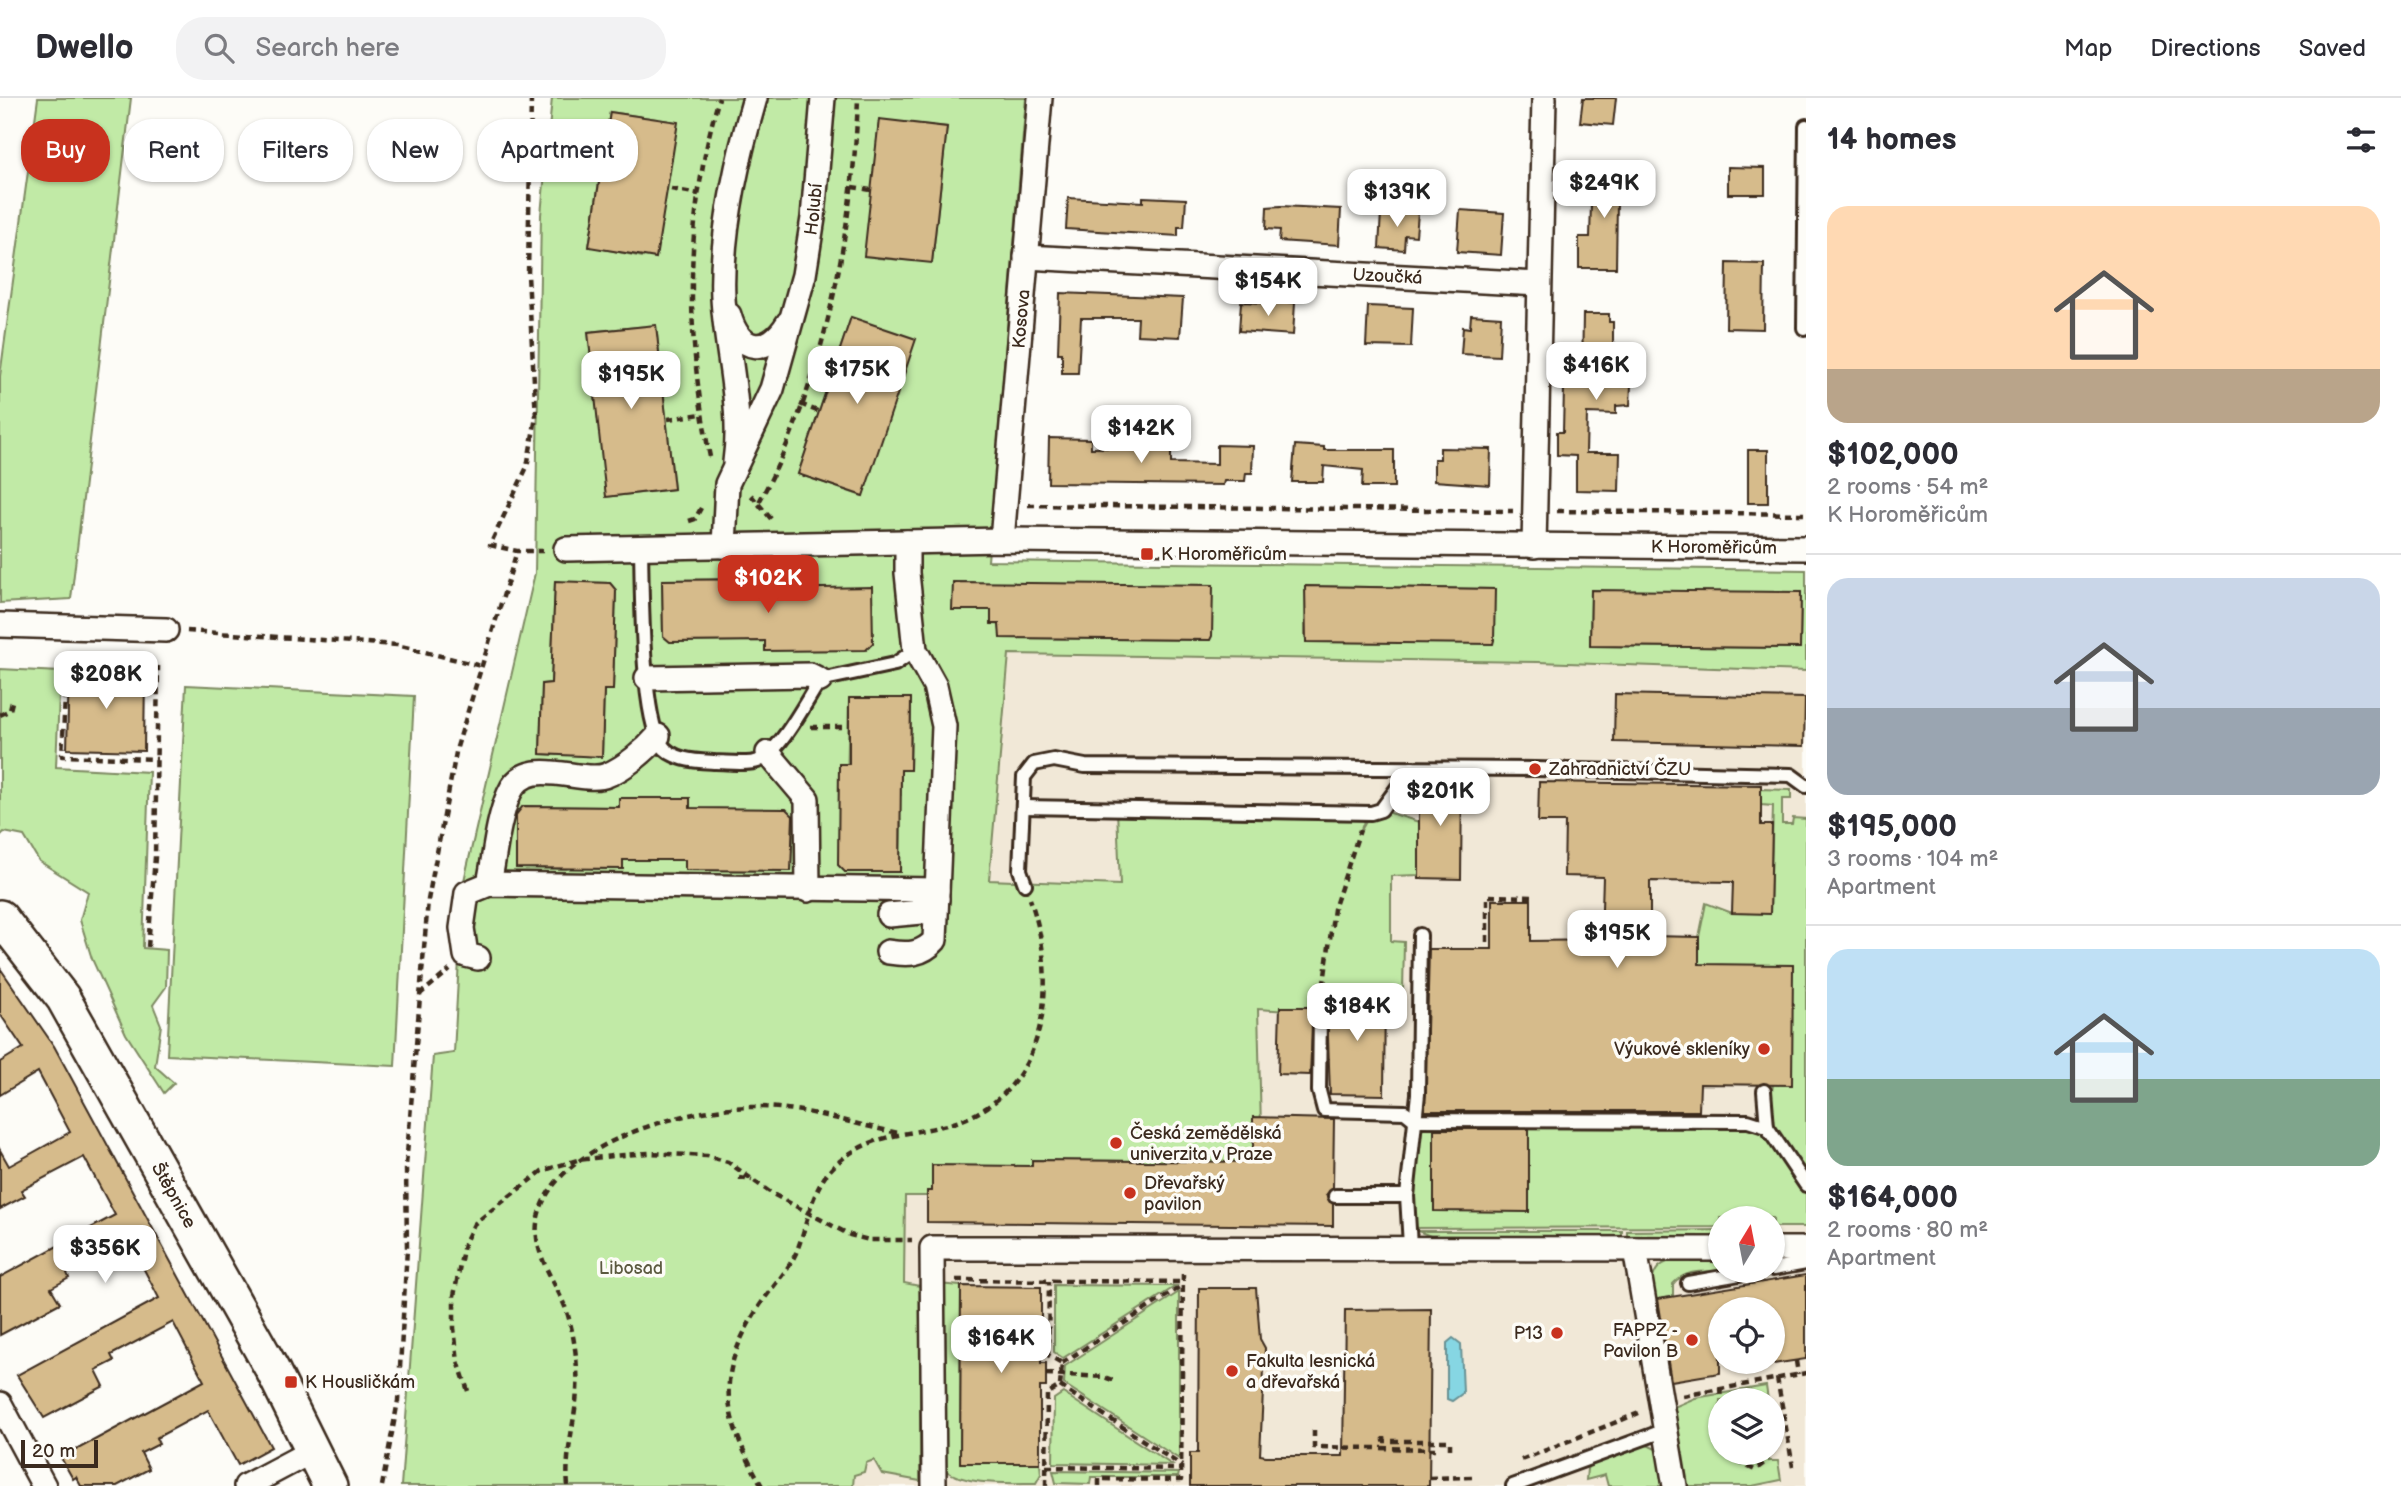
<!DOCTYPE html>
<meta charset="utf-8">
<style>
body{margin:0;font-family:"Balsamiq Sans",sans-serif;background:#f2f2f3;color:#2b2b33;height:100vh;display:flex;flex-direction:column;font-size:26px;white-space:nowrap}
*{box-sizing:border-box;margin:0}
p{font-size:23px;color:#7c7c81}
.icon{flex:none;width:38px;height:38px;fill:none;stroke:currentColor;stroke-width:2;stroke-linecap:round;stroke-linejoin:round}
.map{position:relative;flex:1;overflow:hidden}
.sheet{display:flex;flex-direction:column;background:#fff;width:595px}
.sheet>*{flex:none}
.banner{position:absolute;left:21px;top:21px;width:665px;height:63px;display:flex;gap:14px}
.needle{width:46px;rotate:10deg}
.controls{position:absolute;left:1708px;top:1108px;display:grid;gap:14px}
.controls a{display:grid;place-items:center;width:77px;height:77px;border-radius:50%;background:#fff;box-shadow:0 2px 5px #0004;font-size:35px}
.scale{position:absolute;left:21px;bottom:18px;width:77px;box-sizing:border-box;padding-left:7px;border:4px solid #3b2a1e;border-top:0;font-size:19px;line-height:24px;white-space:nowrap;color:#3b2a1e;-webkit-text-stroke:5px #fdfcf7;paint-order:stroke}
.price{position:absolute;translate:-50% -60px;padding:0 16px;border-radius:14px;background:#fff;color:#222;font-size:23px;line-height:46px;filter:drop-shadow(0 2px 4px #0008)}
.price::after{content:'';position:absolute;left:50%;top:42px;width:21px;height:16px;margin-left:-10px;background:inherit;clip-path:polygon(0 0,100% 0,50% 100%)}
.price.active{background:#c8321e;color:#fff}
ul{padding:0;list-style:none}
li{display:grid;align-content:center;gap:14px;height:371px;padding:0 21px}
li+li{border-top:2px solid #e1e1e2}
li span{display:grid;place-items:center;height:217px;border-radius:21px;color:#555}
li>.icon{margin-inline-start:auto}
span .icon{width:126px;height:126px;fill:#fffc;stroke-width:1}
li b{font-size:30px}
h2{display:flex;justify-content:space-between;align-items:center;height:84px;padding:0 21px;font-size:30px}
.tag{padding:0 24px;border-radius:28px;background:#fff;box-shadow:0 2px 5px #0004;font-size:24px;line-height:63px}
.tag.active{background:#c8321e;color:#fff}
header{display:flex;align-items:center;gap:42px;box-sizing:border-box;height:98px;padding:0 35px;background:#fff;border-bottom:2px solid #e1e1e2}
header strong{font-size:33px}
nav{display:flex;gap:38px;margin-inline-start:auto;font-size:24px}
.search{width:490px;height:63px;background:#f2f2f3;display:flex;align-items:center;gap:18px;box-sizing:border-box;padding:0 24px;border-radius:28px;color:#7c7c81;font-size:26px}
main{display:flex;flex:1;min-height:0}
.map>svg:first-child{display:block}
.built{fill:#f1e8d7;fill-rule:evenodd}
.green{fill:#c1eaa6;stroke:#7e8a62;stroke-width:2;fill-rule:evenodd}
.water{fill:#86d6e3;stroke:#689194;stroke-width:2}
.building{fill:#d6bb8b;stroke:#3b2a1e;stroke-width:2}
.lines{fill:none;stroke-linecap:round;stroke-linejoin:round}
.lane-casing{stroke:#3b2a1e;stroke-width:18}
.street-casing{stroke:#3b2a1e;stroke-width:28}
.secondary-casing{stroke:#3b2a1e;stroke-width:38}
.path{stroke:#3b2a1e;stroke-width:4.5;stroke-dasharray:7 5;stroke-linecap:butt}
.lane{stroke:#fdfcf7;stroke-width:12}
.street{stroke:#fdfcf7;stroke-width:23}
.secondary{stroke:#fdfcf7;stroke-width:33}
.poi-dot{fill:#c8321e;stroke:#fdfcf7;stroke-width:2.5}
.labels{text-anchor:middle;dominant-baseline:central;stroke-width:7;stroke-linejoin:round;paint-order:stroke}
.street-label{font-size:18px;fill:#3b2a1e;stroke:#fdfcf7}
.poi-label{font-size:18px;fill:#3b2a1e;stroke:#fdfcf7;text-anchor:start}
.park-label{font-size:18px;fill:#5c5a40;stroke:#fdfcf7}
</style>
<header>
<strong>Dwello</strong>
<div class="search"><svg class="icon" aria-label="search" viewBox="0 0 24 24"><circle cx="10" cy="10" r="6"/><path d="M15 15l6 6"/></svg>Search here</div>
<nav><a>Map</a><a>Directions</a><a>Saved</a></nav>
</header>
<main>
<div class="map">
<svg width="1806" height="1388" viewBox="0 0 1806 1388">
<rect width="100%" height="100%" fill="#fdfcf7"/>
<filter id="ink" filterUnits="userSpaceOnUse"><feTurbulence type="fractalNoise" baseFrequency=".0143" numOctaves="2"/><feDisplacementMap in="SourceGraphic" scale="14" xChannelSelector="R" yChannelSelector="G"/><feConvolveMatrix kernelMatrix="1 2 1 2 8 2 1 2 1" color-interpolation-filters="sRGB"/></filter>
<g filter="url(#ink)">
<path class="built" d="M1008,556L1538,564L1806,573V1388H401L433,958L454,956L989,782ZM1720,1120H1773V1172H1720ZM1720,1211H1773V1264H1720ZM1720,1302H1773V1354H1720Z"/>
<g class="green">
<path d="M38,0H131L71,501L0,505V278Z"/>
<path d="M552,0H1026L988,463L1806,472V573L1538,564L1009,556L989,782L1120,787L1117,711L1367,715L1360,734L1371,715L1381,712L1419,724V777L1391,778V843L1404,844L1403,894H1323L1320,915L1258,911L1262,1070L1248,1064L1033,1062L1032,1068H932V1093L927,1098H905L904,1185L920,1188V1383L882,1376L874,1362L866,1365L864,1374L854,1377L853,1388H401L433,958L454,955L463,787L535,475L541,117ZM610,14L677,24L643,159L589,148ZM879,22L947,29L932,164L878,160L873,80ZM851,219L863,398H862L798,376ZM656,227L674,391L607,399L588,234ZM740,481H769L770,491L795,490L803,498L765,543L670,544L663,538L662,482ZM555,484L610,485L616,492L613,592H604L602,658L540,656L542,586L551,585ZM972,484L973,512H953V485ZM1306,488L1494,491V542L1305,539ZM1591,493L1801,495L1800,550L1590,548ZM991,526L1210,538V542L1001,540L999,526ZM849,600L911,601V634L903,638L911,639L910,671L901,672V697L893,705L901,724L900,774H845ZM690,700V710L793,718L791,773L685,772V762H623V771H594L585,763L566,771L516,770L517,715L523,708L619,709V701Z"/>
<path d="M0,571L60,574L56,669L149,674L143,850L167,852L166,889L153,907L161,927L155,968L174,985L164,995L126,936L92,861L80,822L88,794L39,763L24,738L4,734L0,738Z"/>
<path d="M186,587L414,598L395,968L167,957Z"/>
<path d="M1761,691L1791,692V701H1782V726H1792L1793,720L1806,721V1129H1773V1120H1720V1129L1409,1130L1415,1022L1767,1028L1764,993H1772L1773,987L1698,902L1699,839L1706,805L1732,815H1770L1773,708L1761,707Z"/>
<path d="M1720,1132V1141H1627V1133Z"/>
<path d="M1418,1133H1622V1140L1433,1139Z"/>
<path d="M1720,1158V1172L1735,1173C1712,1176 1689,1167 1673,1186V1199L1658,1201L1661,1223L1655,1224C1643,1158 1661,1161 1720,1158Z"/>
<path d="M937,1186L961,1188L960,1365H1040L1041,1376L1036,1385C1006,1385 966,1388 943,1371Z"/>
<path d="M1054,1187L1176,1188L1063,1260L1054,1254Z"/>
<path d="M1179,1194V1361L1064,1286L1065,1268Z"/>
<path d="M1766,1288L1768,1302H1720V1354L1763,1355L1770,1363H1778L1781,1382L1752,1388H1687L1674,1309L1695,1300Z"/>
<path d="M1063,1295L1172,1367L1053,1365L1054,1301Z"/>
<path d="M1643,1345L1658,1352L1663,1388H1608L1605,1377L1586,1382L1587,1371L1591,1364Z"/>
<path d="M1053,1373L1179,1375L1178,1379H1091L1090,1386L1056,1385Z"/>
</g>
<path class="water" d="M1453,1240L1461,1246L1463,1295L1452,1303L1447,1301V1245Z"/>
<g class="building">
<path d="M1583,0H1616L1613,27L1580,24Z"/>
<path d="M610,14L678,24L656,160L589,149Z"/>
<path d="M879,21L947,29L932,165L864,158Z"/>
<path d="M1728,69L1765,70V96H1728Z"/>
<path d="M1592,74L1631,75V103H1617L1616,170H1579V139H1590Z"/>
<path d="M1143,99L1186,101L1184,129H1178V138L1066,131L1068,100L1143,104Z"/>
<path d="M1281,108L1341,111L1339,147L1279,143L1280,132L1266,131L1267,109Z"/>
<path d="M1460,112L1504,115L1501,157L1457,154Z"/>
<path d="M1381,114L1418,115L1416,138L1405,137L1404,152L1379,150Z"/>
<path d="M1727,165L1764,166L1763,231L1726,230Z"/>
<path d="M1060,195L1183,200L1180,239L1137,237L1138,220H1081L1078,275H1062V255H1058Z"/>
<path d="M1268,202L1295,205L1293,237L1239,233L1241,204L1268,205Z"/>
<path d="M1368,208L1413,210L1411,249L1366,248Z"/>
<path d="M1583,216H1609V224H1613V246L1633,247L1630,307L1616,308V316L1587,315L1586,355H1620L1619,393L1576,392V358L1557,357V334H1563L1564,290H1577V276H1582Z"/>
<path d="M1471,217L1501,219L1499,258L1461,256L1463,229L1470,230Z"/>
<path d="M851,219L916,241L863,398L798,376Z"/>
<path d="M656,227L674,391L606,399L588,234Z"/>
<path d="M1049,340L1091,341V350L1171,349V365L1217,366V347L1253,348L1252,375H1246L1245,383H1224L1223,387L1048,385Z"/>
<path d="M1295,347L1324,349V352H1394V389H1362L1363,372L1324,368L1323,384H1292Z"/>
<path d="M1440,350L1491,351L1490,387L1434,383V361H1440Z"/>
<rect x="1748" y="352" width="20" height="53"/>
<path d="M770,481V491L872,489L873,545L866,552L765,553V543L670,544L663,538L662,482Z"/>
<path d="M555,483L610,485L616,492L613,592H604L602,659L540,656L542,586L551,585Z"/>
<path d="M953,484L1213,487L1212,538L1210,542L1000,540L999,526H991V512H952Z"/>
<path d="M1305,488L1495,491L1494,542L1493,546L1306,544Z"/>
<path d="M1591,492L1801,494L1800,550L1590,548Z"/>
<path d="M69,571L145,575L144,653L67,651Z"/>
<path d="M1615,596L1805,600L1804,648L1614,644Z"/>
<path d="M849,600H911L910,672H901L900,774H845L838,767L839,666H849Z"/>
<path d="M1419,680H1462L1461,781L1419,780Z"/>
<path d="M1539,684L1761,687V727H1772L1770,816L1732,815L1733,784L1650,783V838L1699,839V866L1793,867L1792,987L1700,986L1699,1013H1425L1429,851H1492V802H1531V843L1601,842L1603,779L1564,778L1565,724H1538Z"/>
<path d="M619,700H690V710L786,711L793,718L791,773L685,772V762H623V771L516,770V717L523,708L619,709Z"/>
<path d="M0,870L54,948L271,1349L238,1367L208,1312L156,1340L159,1346L141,1355L149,1371L117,1388H81L76,1379L73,1381L61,1360L204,1283L173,1224L111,1257L114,1263L96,1272L104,1288L44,1320L17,1277L159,1200L128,1141L67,1175L69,1180L51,1190L60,1205L0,1237V1179L115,1117L84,1059L21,1092L25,1098L0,1111V1052L9,1068L70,1034L38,974L0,997V964L23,950L0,916Z"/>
<path d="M1330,894H1385L1384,997L1330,996L1327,910H1330Z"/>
<path d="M1280,909H1313L1310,977L1278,976Z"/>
<path d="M1253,1019L1334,1021L1333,1090L1326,1097L1333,1106V1128L927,1124V1093H932V1067L1032,1068V1062L1253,1064Z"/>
<path d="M1434,1031H1529V1114L1434,1113Z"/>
<path d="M1806,1177V1261L1773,1266V1211H1720V1275L1671,1283L1658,1201Z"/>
<path d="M961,1188L1041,1189V1265H1046V1289H1040V1365H960Z"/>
<path d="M1199,1190H1256L1260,1241L1265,1250L1260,1357L1266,1358H1343L1345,1212L1431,1211L1429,1388H1190V1355H1198Z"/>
</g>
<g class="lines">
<g class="lane-casing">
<g id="lane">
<path d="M1804,230L1806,28"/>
<path d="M641,449C642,489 641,617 661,646C672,663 698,663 715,664C727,664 748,667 758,663C781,653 806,603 820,582L895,566L915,552"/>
<path d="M1023,709L1371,715L1381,712L1412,670"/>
<path d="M1025,786L1020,772L1024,679L1034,666L1054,662L1085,668L1535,671L1791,677L1806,688"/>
<path d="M1320,915L1319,993L1324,1012L1405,1014L1415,1022L1748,1023L1767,1029"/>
<path d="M1764,993L1767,1029L1806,1087"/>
<path d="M1335,1098H1407"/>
<path d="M1410,1148L1407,1098L1418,996L1420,837"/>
<path d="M1773,1171L1806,1165"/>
<path d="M1688,1185L1763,1172"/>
<path d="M1513,1388L1666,1332"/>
</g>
</g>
<g class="street-casing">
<g id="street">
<path id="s1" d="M1026,159L1539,186"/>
<path d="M729,217C739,255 768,258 788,225"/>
<path d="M735,364C743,310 726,254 723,200C720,135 737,62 755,0"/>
<path id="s2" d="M1002,442L1040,0"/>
<path id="s3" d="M724,448L727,386L772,291L804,177L813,120L823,0"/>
<path d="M1534,448L1544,0"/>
<path id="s4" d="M566,451L1002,442L1806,450"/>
<path d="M0,527L166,532"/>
<path d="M647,580L810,577L820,582"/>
<path d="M768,655L807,701L808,792"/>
<path d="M489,786C495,757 497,724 509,696C526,654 581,688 607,677C625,670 646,652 658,638"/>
<path d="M889,817L922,814L937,801"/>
<path d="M888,854C908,857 922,857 935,842L944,628L935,588L915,552L907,475V444"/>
<path d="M478,860L466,857L462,830L467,795L489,786L937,792"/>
<path d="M1635,1151L1675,1388"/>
<path d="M1773,1151H1806"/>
<path d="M0,1306L44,1388"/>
<path d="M246,1388L312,1353"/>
<path d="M934,1388L932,1150L1720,1151"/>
</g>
</g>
<g class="secondary-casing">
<g id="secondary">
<path id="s5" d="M0,819L63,900L272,1271L330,1388"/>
</g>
</g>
<g class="path">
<path d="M531,0L528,177L536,319L527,369L490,447L517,453H543"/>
<path d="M852,89L871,92"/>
<path d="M671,91L699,96"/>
<path d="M800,306L822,315"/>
<path d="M668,321L701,316"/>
<path d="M710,359C685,238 684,119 719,0"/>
<path d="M751,397L772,422"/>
<path d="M759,404C824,286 853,134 858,0"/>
<path d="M1028,407L1513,413"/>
<path d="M1557,413L1806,416"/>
<path d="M689,423L695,421L701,410"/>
<path d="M187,533L397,547L481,568"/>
<path d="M67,559L62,658L157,661"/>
<path d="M0,617L10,612L12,604"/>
<path d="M811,629H844"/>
<path d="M1487,844V798L1532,799"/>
<path d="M148,849L155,759L158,568"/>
<path d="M419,897L450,872"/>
<path d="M1322,900L1334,811L1360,732"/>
<path d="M739,1080L752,1082"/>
<path d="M956,1182L1182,1184"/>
<path d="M1796,1263L1798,1276"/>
<path d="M1062,1265L1182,1188"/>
<path d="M1046,1276L1104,1279L1115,1283"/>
<path d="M1777,1280L1793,1369"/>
<path d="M1060,1288L1182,1368"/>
<path d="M1720,1290L1721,1302"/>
<path d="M468,1293L458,1263L454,1230V1198L464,1146L474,1126L542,1073L577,1062L612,1058L649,1055L707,1058L728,1064L771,1095L850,1137L869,1142H912"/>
<path d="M1683,1298L1806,1275"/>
<path d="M1314,1332V1349L1435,1351"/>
<path d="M1384,1339V1343H1450V1351"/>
<path d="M1730,1354L1734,1362L1755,1372L1768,1362"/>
<path d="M1521,1362L1639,1315"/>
<path d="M1046,1369L1181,1371"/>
<path d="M1429,1380L1473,1379"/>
<path d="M382,1388L398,1303L407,1151L406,1068L428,802L457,649L517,453"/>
<path d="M568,1388C564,1349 580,1311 577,1272C576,1253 573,1233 567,1214C557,1185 533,1158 537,1125C547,1047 687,1009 753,1009C803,1008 850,1026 899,1035"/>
<path d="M762,1388C722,1317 714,1278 760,1207C772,1189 787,1174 796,1155C810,1121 810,1086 841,1062C874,1035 912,1037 950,1026C1049,998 1060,884 1030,801"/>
<path d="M1046,1388L1047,1296L1060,1288L1062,1265L1048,1257L1049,1183"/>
<path d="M1099,1388V1381L1181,1382L1183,1172"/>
</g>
<use href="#lane" class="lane"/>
<use href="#street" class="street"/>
<use href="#secondary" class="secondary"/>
</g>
</g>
<g class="poi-dot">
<rect x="1140" y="449" width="14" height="14" rx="3.5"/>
<circle cx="1535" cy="671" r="7"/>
<circle cx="1764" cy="951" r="7"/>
<circle cx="1116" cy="1045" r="7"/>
<circle cx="1130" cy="1095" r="7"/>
<circle cx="1557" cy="1235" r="7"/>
<circle cx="1692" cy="1242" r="7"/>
<circle cx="1232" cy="1273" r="7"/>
<rect x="284" y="1277" width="14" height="14" rx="3.5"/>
</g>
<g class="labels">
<g class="street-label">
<text stroke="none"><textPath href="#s3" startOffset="352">Holubí</textPath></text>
<text stroke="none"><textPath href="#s1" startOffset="362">Uzoučká</textPath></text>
<text stroke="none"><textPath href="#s2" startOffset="222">Kosova</textPath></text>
<text stroke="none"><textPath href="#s4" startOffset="1148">K Horoměřicům</textPath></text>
<text stroke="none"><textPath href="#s5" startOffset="329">Štěpnice</textPath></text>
</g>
<g class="poi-label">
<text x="1161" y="456">K Horoměřicům</text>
<text x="1549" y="671">Zahradnictví ČZU</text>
<text x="1750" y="951" text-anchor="end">Výukové skleníky</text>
<text x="1130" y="1035">Česká zemědělská<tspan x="1130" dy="21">univerzita v Praze</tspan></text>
<text x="1144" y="1085">Dřevařský<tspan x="1144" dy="21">pavilon</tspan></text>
<text x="1678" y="1232" text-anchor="end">FAPPZ -<tspan x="1678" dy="21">Pavilon B</tspan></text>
<text x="1543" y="1235" text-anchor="end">P13</text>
<text x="1246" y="1263">Fakulta lesnická<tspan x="1246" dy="21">a dřevařská</tspan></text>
<text x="305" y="1284">K Housličkám</text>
</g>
<g class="park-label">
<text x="631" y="1170">Libosad</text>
</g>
</g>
</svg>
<div class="controls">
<a><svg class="needle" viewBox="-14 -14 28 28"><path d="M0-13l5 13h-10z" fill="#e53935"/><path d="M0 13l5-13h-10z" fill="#7c7c81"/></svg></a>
<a><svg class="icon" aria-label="locate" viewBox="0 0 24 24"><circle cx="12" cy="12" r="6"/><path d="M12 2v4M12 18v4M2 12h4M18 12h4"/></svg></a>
<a><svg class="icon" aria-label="layers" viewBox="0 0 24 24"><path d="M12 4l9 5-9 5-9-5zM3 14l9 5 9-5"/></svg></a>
</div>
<div class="scale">20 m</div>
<b class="price" style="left:1604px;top:122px">$249K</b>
<b class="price" style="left:1397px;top:131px">$139K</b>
<b class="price" style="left:1268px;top:220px">$154K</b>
<b class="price" style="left:1596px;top:304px">$416K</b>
<b class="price" style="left:857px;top:308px">$175K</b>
<b class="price" style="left:631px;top:313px">$195K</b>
<b class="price" style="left:1141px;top:367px">$142K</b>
<b class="price active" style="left:768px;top:517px">$102K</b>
<b class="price" style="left:106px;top:613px">$208K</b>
<b class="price" style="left:1440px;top:730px">$201K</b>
<b class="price" style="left:1617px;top:872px">$195K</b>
<b class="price" style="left:1357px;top:945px">$184K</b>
<b class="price" style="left:105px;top:1187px">$356K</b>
<b class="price" style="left:1001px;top:1277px">$164K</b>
<div class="banner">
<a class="tag active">Buy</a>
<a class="tag">Rent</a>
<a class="tag">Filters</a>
<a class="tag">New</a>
<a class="tag">Apartment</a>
</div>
</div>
<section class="sheet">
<h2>14 homes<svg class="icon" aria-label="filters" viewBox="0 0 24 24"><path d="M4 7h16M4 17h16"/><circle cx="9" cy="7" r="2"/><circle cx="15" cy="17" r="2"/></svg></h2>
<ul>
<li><span style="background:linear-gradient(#ffd9b3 75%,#b9a48a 0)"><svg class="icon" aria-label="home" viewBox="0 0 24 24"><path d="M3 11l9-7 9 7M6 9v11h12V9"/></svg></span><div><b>$102,000</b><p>2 rooms · 54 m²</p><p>K Horoměřicům</p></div></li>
<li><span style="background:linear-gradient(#c9d6e8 60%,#9aa5b1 0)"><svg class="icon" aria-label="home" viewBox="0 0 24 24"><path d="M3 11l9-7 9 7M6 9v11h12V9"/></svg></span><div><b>$195,000</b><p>3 rooms · 104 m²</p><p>Apartment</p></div></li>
<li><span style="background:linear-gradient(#bfe0f5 60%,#7fa58c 0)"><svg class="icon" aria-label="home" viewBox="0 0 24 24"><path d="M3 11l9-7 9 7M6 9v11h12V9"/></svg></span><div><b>$164,000</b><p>2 rooms · 80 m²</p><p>Apartment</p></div></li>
</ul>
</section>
</main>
